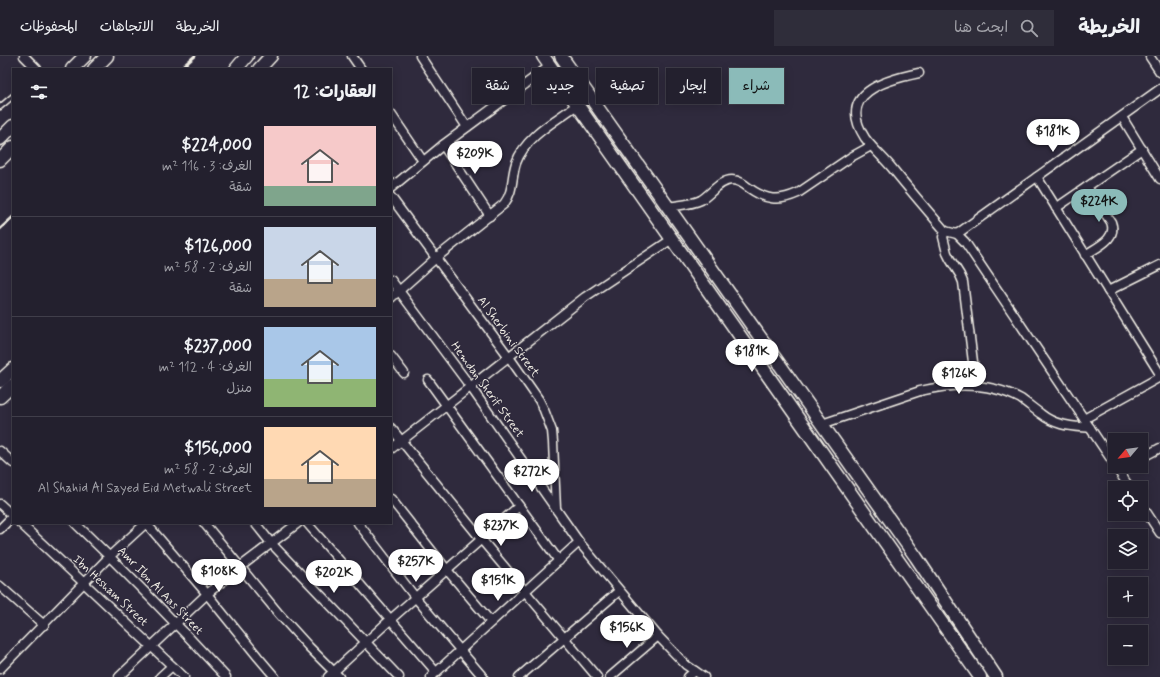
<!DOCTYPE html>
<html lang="ar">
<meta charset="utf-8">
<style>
body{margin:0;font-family:Mynerve,"Playpen Sans Arabic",sans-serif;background:#2f2d3a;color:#f1f3f6;direction:rtl;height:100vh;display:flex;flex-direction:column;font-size:15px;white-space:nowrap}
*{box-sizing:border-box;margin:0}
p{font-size:13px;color:#a3a3aa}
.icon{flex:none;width:22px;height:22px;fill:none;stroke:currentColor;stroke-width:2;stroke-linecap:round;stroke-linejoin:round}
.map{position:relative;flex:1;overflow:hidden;direction:ltr}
.sheet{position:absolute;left:12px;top:12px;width:380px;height:456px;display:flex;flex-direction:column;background:#23202e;border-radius:0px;box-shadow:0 2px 10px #0003,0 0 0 1px #403e4a;direction:rtl}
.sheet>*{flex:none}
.banner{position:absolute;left:404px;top:12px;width:380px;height:36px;direction:rtl;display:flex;gap:8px}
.needle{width:26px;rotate:241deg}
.tools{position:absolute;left:1108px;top:377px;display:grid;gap:8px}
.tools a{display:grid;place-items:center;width:40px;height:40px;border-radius:0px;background:#23202e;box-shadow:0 2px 10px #0003,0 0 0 1px #403e4a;font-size:20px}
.price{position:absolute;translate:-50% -34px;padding:0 9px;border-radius:14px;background:#fff;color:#222;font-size:13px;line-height:26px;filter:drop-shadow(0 1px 2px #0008)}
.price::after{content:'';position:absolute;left:50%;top:24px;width:12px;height:9px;margin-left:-6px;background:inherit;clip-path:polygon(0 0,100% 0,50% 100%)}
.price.current{background:#8bbbb9;color:#111}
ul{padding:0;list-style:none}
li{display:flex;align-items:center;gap:12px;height:100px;padding:0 16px}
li+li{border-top:1px solid #403e4a}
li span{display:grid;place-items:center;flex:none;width:112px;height:80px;border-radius:0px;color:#555}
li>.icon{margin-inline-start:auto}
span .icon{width:48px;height:48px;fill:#fffc;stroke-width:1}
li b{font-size:17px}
h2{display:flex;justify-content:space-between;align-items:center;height:48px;padding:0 16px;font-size:17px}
.pill{padding:0 14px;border-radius:0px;background:#23202e;box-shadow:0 2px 10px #0003,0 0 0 1px #403e4a;font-size:14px;line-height:36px}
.pill.current{background:#8bbbb9;color:#111}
header{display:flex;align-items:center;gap:24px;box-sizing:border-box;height:56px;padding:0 20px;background:#23202e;border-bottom:1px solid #403e4a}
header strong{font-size:19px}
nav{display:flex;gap:22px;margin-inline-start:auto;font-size:14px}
.search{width:280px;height:36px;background:#2f2d3a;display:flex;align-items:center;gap:10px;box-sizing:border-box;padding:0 14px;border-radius:0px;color:#a3a3aa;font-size:15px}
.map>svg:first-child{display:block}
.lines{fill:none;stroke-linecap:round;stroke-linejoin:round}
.lane-casing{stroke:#f4f1e8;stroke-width:7}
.street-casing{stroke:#f4f1e8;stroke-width:11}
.secondary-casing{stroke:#f4f1e8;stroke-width:15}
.lane{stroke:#2f2a3d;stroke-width:4}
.street{stroke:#2f2a3d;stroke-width:8}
.secondary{stroke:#2f2a3d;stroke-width:12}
.rail{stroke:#f4f1e8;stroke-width:3}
.labels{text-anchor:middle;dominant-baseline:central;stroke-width:3;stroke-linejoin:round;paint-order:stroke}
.street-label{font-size:12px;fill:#f4f1e8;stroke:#2f2a3d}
</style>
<header>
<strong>الخريطة</strong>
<div class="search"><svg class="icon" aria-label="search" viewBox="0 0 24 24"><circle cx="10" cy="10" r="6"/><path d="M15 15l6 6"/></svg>ابحث هنا</div>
<nav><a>الخريطة</a><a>الاتجاهات</a><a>المحفوظات</a></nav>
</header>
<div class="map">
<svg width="1160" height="621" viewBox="0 0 1160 621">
<rect width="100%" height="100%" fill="#2f2a3d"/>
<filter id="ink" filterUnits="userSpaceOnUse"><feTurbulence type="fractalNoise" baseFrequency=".025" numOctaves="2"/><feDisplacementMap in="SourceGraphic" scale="8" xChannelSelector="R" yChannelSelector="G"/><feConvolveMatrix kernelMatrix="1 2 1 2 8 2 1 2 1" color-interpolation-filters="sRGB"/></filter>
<g filter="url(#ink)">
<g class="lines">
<g class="lane-casing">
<path id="lane" d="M0,51L13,40"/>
</g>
<g class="street-casing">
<g id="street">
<path d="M24,0L37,13"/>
<path d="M352,0L361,13"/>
<path d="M420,0L467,71"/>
<path d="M1150,1L1160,16"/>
<path d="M919,17C885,24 836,37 865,82C873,93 883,101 892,112C909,133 927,154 945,175L943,181L947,197L950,203L960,219L963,226L976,330"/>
<path d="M391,58L423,105"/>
<path d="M1122,61L1160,123"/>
<path d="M443,89L490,160"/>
<path d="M1037,121L1160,318"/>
<path d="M391,132L443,89L550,10"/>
<path d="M391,141L509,301L539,344L544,354L552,375L553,386L556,453"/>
<path d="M668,151C678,149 691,149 701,144C711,138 720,124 732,124C739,124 744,128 749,132C766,144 778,146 798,137L851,101L871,90"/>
<path d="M1056,152L1142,93"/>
<path d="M945,175L957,178L965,186L1115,409"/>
<path d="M957,178L1160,33"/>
<path d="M1085,199C1097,191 1118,183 1111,166L1087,131"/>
<path d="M391,224L470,330L579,486L658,580L686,609L704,621"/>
<path d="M1108,235L1160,209"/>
<path d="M391,242L436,202L504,148C514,135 511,122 516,107C525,81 555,65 577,49"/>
<path d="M391,300L404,317"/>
<path d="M428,324L559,505"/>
<path d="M1084,363L1160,321"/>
<path d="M822,368L920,335C954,327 990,326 1021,343C1028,348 1034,353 1041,358C1056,370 1071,370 1090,372"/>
<path d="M391,372L481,483L597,621"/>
<path d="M391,393L585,241L672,183"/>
<path d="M0,395L13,407"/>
<path d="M1141,402L1160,392"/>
<path d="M1115,410L1130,432"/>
<path d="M391,443L447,514L491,566"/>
<path d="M0,448L13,460"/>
<path d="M1141,448L1160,477"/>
<path d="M20,467L184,621"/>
<path d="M75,467C127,517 177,568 226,621"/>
<path d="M204,467L279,558L309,591L339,621"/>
<path d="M255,467L271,487L399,621"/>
<path d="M307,467L436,616"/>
<path d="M358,467L415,541L483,621"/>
<path d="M0,473L13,460"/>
<path d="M0,530L44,569"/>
<path d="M0,613L110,500L146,467L207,538L258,601L275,621"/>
<path d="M119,621L207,538L240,511L298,467"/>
<path d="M160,621L172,610"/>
<path d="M328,621L391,563L519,450"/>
<path d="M431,621L579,486"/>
<path d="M519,621L619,535"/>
<path d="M610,621L658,580"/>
<path d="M688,621L695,615"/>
</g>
</g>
<g class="secondary-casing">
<g id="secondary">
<path d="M543,0L980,621"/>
<path d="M561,0L916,501L996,621"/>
<path d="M72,13L85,0"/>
<path d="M94,13L107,0"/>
<path d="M236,13L247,0"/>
<path d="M259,13L271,0"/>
<path d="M0,83L13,70"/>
<path d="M0,104L13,91"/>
<path d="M0,325L13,313"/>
<path d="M0,341L13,329"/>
</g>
</g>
<use href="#lane" class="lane"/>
<use href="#street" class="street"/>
<use href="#secondary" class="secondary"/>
<g class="rail">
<path d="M180,13L195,0"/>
<path d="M0,173L13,161"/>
</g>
</g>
</g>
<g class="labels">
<g class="street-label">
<text transform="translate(508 281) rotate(54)">Al Sherbini Street</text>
<text transform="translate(487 334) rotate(54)">Hemdan Sherif Street</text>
<text transform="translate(110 535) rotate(43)">Ibn Hesham Street</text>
<text transform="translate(160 535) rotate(46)">Amr Ibn Al Aas Street</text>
</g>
</g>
</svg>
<div class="tools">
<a><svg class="needle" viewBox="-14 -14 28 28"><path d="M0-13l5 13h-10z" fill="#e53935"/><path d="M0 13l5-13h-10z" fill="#a3a3aa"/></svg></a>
<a><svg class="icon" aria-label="locate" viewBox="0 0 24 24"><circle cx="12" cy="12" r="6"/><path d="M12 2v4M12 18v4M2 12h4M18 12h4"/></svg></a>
<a><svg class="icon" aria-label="layers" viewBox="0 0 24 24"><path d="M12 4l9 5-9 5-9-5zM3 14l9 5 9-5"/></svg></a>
<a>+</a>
<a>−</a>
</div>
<b class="price" style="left:1053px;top:97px">$181K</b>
<b class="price" style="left:475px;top:119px">$209K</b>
<b class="price current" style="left:1099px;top:167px">$224K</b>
<b class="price" style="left:752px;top:317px">$181K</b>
<b class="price" style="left:959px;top:339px">$126K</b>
<b class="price" style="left:532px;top:437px">$272K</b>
<b class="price" style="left:501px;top:491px">$237K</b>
<b class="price" style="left:416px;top:527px">$257K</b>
<b class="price" style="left:219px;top:537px">$108K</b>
<b class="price" style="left:334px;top:538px">$202K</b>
<b class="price" style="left:498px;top:546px">$151K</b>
<b class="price" style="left:627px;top:593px">$156K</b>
<div class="banner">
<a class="pill current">شراء</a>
<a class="pill">إيجار</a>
<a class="pill">تصفية</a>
<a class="pill">جديد</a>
<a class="pill">شقة</a>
</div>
<section class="sheet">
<h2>العقارات: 12<svg class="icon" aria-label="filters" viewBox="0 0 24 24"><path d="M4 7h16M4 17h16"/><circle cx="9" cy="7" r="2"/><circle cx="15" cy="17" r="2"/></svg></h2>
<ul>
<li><span style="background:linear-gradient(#f6c9c9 75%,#7fa58c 0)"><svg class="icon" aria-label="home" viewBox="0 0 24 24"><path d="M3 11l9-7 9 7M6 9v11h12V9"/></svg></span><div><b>$224,000</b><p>الغرف: 3 · 116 m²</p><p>شقة</p></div></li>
<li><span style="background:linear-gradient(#c9d6e8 65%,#b9a48a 0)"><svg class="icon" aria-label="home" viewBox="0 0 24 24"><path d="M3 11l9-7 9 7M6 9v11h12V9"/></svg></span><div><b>$126,000</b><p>الغرف: 2 · 58 m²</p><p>شقة</p></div></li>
<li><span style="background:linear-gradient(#a9c7e8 65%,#8fb573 0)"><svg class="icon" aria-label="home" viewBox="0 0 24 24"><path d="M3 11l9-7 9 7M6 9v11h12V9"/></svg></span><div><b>$237,000</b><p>الغرف: 4 · 112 m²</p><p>منزل</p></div></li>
<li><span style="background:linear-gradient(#ffd9b3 65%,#b9a48a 0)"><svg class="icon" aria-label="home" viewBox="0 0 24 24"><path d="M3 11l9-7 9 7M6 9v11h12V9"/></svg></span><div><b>$156,000</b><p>الغرف: 2 · 58 m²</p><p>Al Shahid Al Sayed Eid Metwali Street</p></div></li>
</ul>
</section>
</div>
